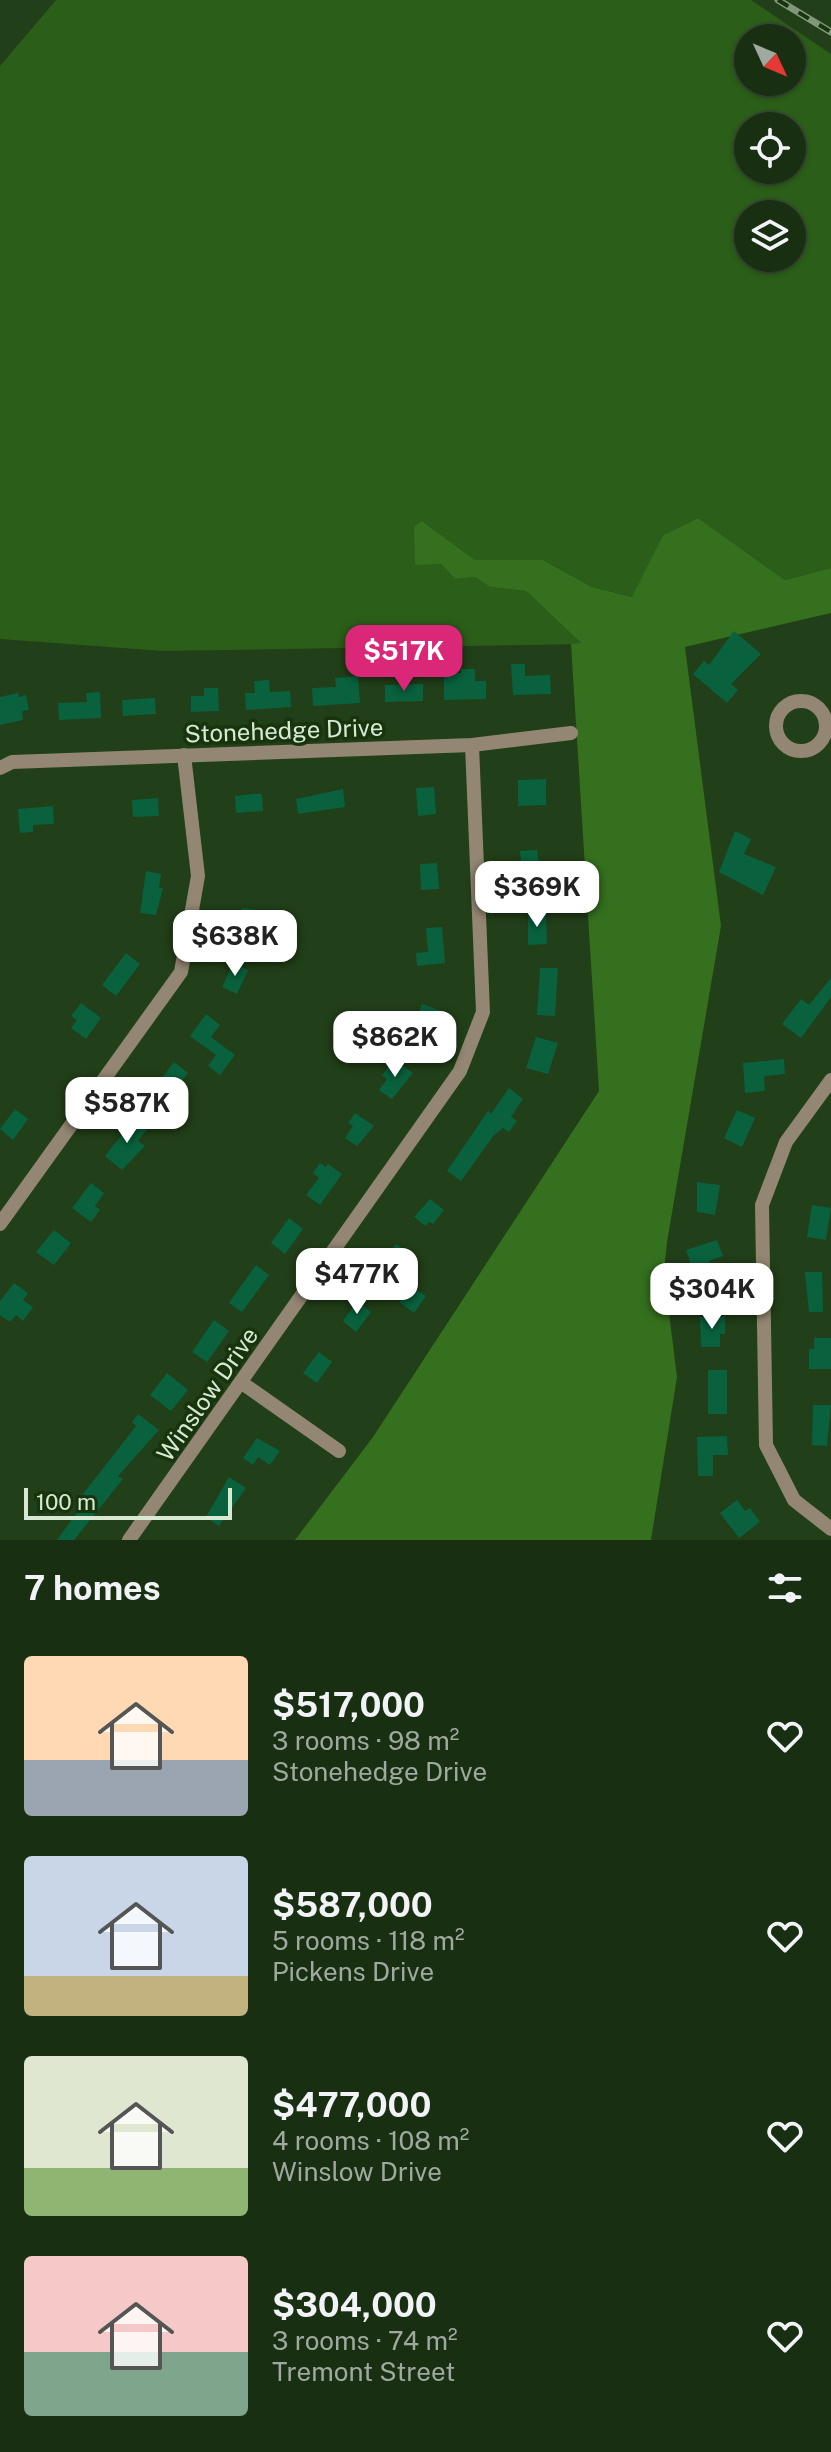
<!DOCTYPE html>
<meta charset="utf-8">
<style>
body{margin:0;font-family:"Public Sans",sans-serif;background:#22371b;color:#f1f3f6;height:100vh;display:flex;flex-direction:column;font-size:30px;white-space:nowrap}
*{box-sizing:border-box;margin:0}
p{font-size:26px;color:#9fa99f}
.icon{flex:none;width:44px;height:44px;fill:none;stroke:currentColor;stroke-width:2;stroke-linecap:round;stroke-linejoin:round}
.map{position:relative;height:1540px;overflow:hidden}
.sheet{display:flex;flex-direction:column;background:#192f12;flex:1}
.sheet>*{flex:none}
.needle{width:52px;rotate:134deg}
.tools{position:absolute;left:734px;top:24px;display:grid;gap:16px}
.tools a{display:grid;place-items:center;width:72px;height:72px;border-radius:50%;background:#192f12;box-shadow:0 2px 6px #0004,0 0 0 2px #374a32;font-size:40px}
.scale{position:absolute;left:24px;bottom:20px;width:208px;box-sizing:border-box;padding-left:8px;border:4px solid #d7e9d2;border-top:0;font-size:22px;line-height:28px;white-space:nowrap;color:#d7e9d2;-webkit-text-stroke:6px #17340d;paint-order:stroke}
.price{position:absolute;translate:-50% -68px;padding:0 18px;border-radius:16px;background:#fff;color:#222;font-size:26px;line-height:52px;filter:drop-shadow(0 2px 4px #0008)}
.price::after{content:'';position:absolute;left:50%;top:48px;width:24px;height:18px;margin-left:-12px;background:inherit;clip-path:polygon(0 0,100% 0,50% 100%)}
.price.on{background:#db2777;color:#fff}
ul{padding:0;list-style:none}
li{display:flex;align-items:center;gap:24px;height:200px;padding:0 24px}
li span{display:grid;place-items:center;flex:none;width:224px;height:160px;border-radius:8px;color:#555}
li>.icon{margin-inline-start:auto}
span .icon{width:96px;height:96px;fill:#fffc;stroke-width:1}
li b{font-size:34px}
h2{display:flex;justify-content:space-between;align-items:center;height:96px;padding:0 24px;font-size:34px}
.map>svg:first-child{display:block}
.green{fill:#2b5e19;fill-rule:evenodd}
.forest{fill:#34701e}
.building{fill:#09623d}
.lines{fill:none;stroke-linecap:round;stroke-linejoin:round}
.street{stroke:#938672;stroke-width:14}
.rail-casing{stroke:#809879;stroke-width:7}
.rail{stroke:#17340d;stroke-width:4;stroke-dasharray:12;stroke-linecap:butt}
.labels{text-anchor:middle;dominant-baseline:central;stroke-width:7;stroke-linejoin:round;paint-order:stroke}
.street-label{font-size:24px;fill:#d7e9d2;stroke:#17340d}
</style>
<div class="map">
<svg width="831" height="1540" viewBox="0 0 831 1540">
<rect width="100%" height="100%" fill="#213f18"/>
<path class="green" d="M56,0H751L831,54V568L785,580L698,518L663,535L633,597L592,587L543,560H475L422,521L441,564L455,579L475,577L490,587L526,591L582,644L163,651L0,639V66ZM748,38H792V82H748ZM748,126H792V170H748ZM748,214H792V258H748Z"/>
<path class="forest" d="M698,518L785,580L831,568V613L685,647L721,926L667,1242L664,1272L677,1377L651,1540H295L373,1437L599,1091L571,644L581,643L526,591L490,587L475,577L455,579L441,564L415,565L414,527L422,521L475,560H543L592,587L632,597L663,535Z"/>
<g class="building">
<path d="M734,631L761,654L731,684L738,690L727,703L693,674L704,661L709,665Z"/>
<path d="M511,664H525V676L550,675L551,694L513,695Z"/>
<path d="M461,669H475V681H486V699L444,700V674L461,673Z"/>
<path d="M358,676L360,703L313,706L312,688L336,687L335,678Z"/>
<path d="M269,680L270,692L290,691L291,707L246,710L245,693H255L254,681Z"/>
<path d="M423,684V701L385,702V685Z"/>
<path d="M204,688H218L219,711L191,712V696H204Z"/>
<path d="M100,692L101,718L59,720L58,703L87,702L86,693Z"/>
<path d="M18,693L19,697L26,695L29,710L22,711L23,720L0,725V697Z"/>
<path d="M155,698L156,714L123,716L122,700Z"/>
<path d="M546,779V805L518,806V780Z"/>
<path d="M434,787L436,814L418,816L416,788Z"/>
<path d="M343,789L345,807L298,814L296,799Z"/>
<path d="M253,794H262L263,811L236,813L235,796Z"/>
<path d="M158,798L159,816L133,817L132,800Z"/>
<path d="M53,806L54,824L33,825V832L20,833L18,809Z"/>
<path d="M735,831L751,839L744,854L776,867L763,895L719,872Z"/>
<path d="M537,850L541,877L523,878L520,851Z"/>
<path d="M437,863L439,889L421,890L420,864Z"/>
<path d="M146,871L161,874L159,888H163L156,915L140,913Z"/>
<path d="M242,908L259,910L257,935L240,933Z"/>
<path d="M528,914H546L547,944L528,945Z"/>
<path d="M442,927L445,963L417,966L416,953L428,952L426,928Z"/>
<path d="M126,953L140,964L116,996L102,985Z"/>
<path d="M233,963L248,970L237,994L222,987Z"/>
<path d="M540,968H558L555,1016L537,1015Z"/>
<path d="M831,978V997L801,1038L782,1024L801,999L809,1005Z"/>
<path d="M81,1003L101,1018L86,1039L71,1028L77,1020L71,1016Z"/>
<path d="M422,1004L439,1010L429,1038L412,1032Z"/>
<path d="M206,1014L220,1025L211,1037L235,1055L220,1075L208,1066L216,1055L190,1036Z"/>
<path d="M536,1037L558,1043L548,1074L526,1068Z"/>
<path d="M393,1059L413,1073L392,1099L379,1090L387,1079L382,1076Z"/>
<path d="M784,1059L785,1074L764,1076L765,1091L745,1093L743,1063Z"/>
<path d="M174,1062L188,1073L167,1100L178,1107L169,1118L145,1100Z"/>
<path d="M509,1088L523,1099L511,1117L517,1121L509,1132L503,1128L494,1135L461,1181L447,1171L488,1111L491,1114Z"/>
<path d="M15,1109L28,1119L13,1140L0,1129Z"/>
<path d="M737,1110L755,1118L742,1147L724,1138Z"/>
<path d="M355,1113L374,1126L357,1146L345,1138L353,1126L348,1123Z"/>
<path d="M134,1119L147,1129L138,1141L145,1146L122,1170L105,1156Z"/>
<path d="M320,1163L326,1167L328,1164L342,1174L320,1205L306,1195L319,1178L313,1173Z"/>
<path d="M697,1182L720,1185L715,1215L697,1212Z"/>
<path d="M91,1183L104,1193L95,1206L100,1210L91,1222L72,1208Z"/>
<path d="M430,1199L444,1210L433,1224L429,1222L426,1226L414,1217Z"/>
<path d="M812,1205L831,1208L826,1240L807,1237Z"/>
<path d="M289,1218L303,1229L285,1254L271,1243Z"/>
<path d="M54,1230L71,1243L54,1265L36,1252Z"/>
<path d="M717,1240L723,1256L709,1261L716,1284L699,1289L686,1250Z"/>
<path d="M396,1244L411,1254L390,1282L376,1271Z"/>
<path d="M256,1265L269,1275L242,1312L229,1303Z"/>
<path d="M805,1272H822L823,1312H809Z"/>
<path d="M14,1283L28,1293L23,1300L33,1307L23,1321L16,1315L10,1322L0,1315V1301Z"/>
<path d="M411,1286L426,1296L414,1313L399,1302Z"/>
<path d="M357,1301L371,1312L356,1332L343,1321Z"/>
<path d="M725,1316V1334H720V1347H701L700,1317Z"/>
<path d="M214,1320L229,1331L207,1362L192,1352Z"/>
<path d="M814,1338H831V1369H809V1349H814Z"/>
<path d="M319,1352L332,1362L317,1383L303,1373Z"/>
<rect x="708" y="1370" width="19" height="44"/>
<path d="M167,1373L188,1390L171,1411L150,1395Z"/>
<path d="M813,1405H831L827,1446L812,1445Z"/>
<path d="M138,1414L159,1430L118,1476L123,1479L74,1540H57L81,1507L76,1503L136,1426L132,1422Z"/>
<path d="M727,1436L728,1455H713V1476H698L697,1437Z"/>
<path d="M257,1438L280,1451L270,1465L258,1457L253,1465L243,1458Z"/>
<path d="M229,1477L246,1488L219,1526L206,1517Z"/>
<path d="M737,1500L745,1511L750,1508L760,1522L739,1538L720,1513Z"/>
</g>
<g class="lines">
<g class="street">
<circle cx="801" cy="726" r="25"/>
<path d="M0,768L12,762L472,745L571,733"/>
<path d="M831,1080L786,1142L762,1205L766,1445L794,1500L831,1529"/>
<path d="M0,1224L181,972L198,876L184,755"/>
<path d="M242,1383L339,1451"/>
<path d="M129,1540L460,1071L483,1012L472,745"/>
</g>
<g class="rail-casing">
<path id="rail" d="M778,0L831,32"/>
</g>
<use href="#rail" class="rail"/>
</g>
<g class="labels">
<g class="street-label">
<text transform="translate(284 730) rotate(-2)">Stonehedge Drive</text>
<text transform="translate(207 1394) rotate(-55)">Winslow Drive</text>
</g>
</g>
</svg>
<div class="tools">
<a><svg class="needle" viewBox="-14 -14 28 28"><path d="M0-13l5 13h-10z" fill="#e53935"/><path d="M0 13l5-13h-10z" fill="#9fa99f"/></svg></a>
<a><svg class="icon" aria-label="locate" viewBox="0 0 24 24"><circle cx="12" cy="12" r="6"/><path d="M12 2v4M12 18v4M2 12h4M18 12h4"/></svg></a>
<a><svg class="icon" aria-label="layers" viewBox="0 0 24 24"><path d="M12 4l9 5-9 5-9-5zM3 14l9 5 9-5"/></svg></a>
</div>
<div class="scale">100 m</div>
<b class="price on" style="left:404px;top:693px">$517K</b>
<b class="price" style="left:537px;top:929px">$369K</b>
<b class="price" style="left:235px;top:978px">$638K</b>
<b class="price" style="left:395px;top:1079px">$862K</b>
<b class="price" style="left:127px;top:1145px">$587K</b>
<b class="price" style="left:357px;top:1316px">$477K</b>
<b class="price" style="left:712px;top:1331px">$304K</b>
</div>
<section class="sheet">
<h2>7 homes<svg class="icon" aria-label="filters" viewBox="0 0 24 24"><path d="M4 7h16M4 17h16"/><circle cx="9" cy="7" r="2"/><circle cx="15" cy="17" r="2"/></svg></h2>
<ul>
<li><span style="background:linear-gradient(#ffd9b3 65%,#9aa5b1 0)"><svg class="icon" aria-label="home" viewBox="0 0 24 24"><path d="M3 11l9-7 9 7M6 9v11h12V9"/></svg></span><div><b>$517,000</b><p>3 rooms · 98 m²</p><p>Stonehedge Drive</p></div><svg class="icon" aria-label="heart" viewBox="0 0 24 24"><path d="M12 20l-8-8c-3-5 5-10 8-4 3-6 11-1 8 4z"/></svg></li>
<li><span style="background:linear-gradient(#c9d6e8 75%,#c2b280 0)"><svg class="icon" aria-label="home" viewBox="0 0 24 24"><path d="M3 11l9-7 9 7M6 9v11h12V9"/></svg></span><div><b>$587,000</b><p>5 rooms · 118 m²</p><p>Pickens Drive</p></div><svg class="icon" aria-label="heart" viewBox="0 0 24 24"><path d="M12 20l-8-8c-3-5 5-10 8-4 3-6 11-1 8 4z"/></svg></li>
<li><span style="background:linear-gradient(#dfe7d0 70%,#8fb573 0)"><svg class="icon" aria-label="home" viewBox="0 0 24 24"><path d="M3 11l9-7 9 7M6 9v11h12V9"/></svg></span><div><b>$477,000</b><p>4 rooms · 108 m²</p><p>Winslow Drive</p></div><svg class="icon" aria-label="heart" viewBox="0 0 24 24"><path d="M12 20l-8-8c-3-5 5-10 8-4 3-6 11-1 8 4z"/></svg></li>
<li><span style="background:linear-gradient(#f6c9c9 60%,#7fa58c 0)"><svg class="icon" aria-label="home" viewBox="0 0 24 24"><path d="M3 11l9-7 9 7M6 9v11h12V9"/></svg></span><div><b>$304,000</b><p>3 rooms · 74 m²</p><p>Tremont Street</p></div><svg class="icon" aria-label="heart" viewBox="0 0 24 24"><path d="M12 20l-8-8c-3-5 5-10 8-4 3-6 11-1 8 4z"/></svg></li>
</ul>
</section>
